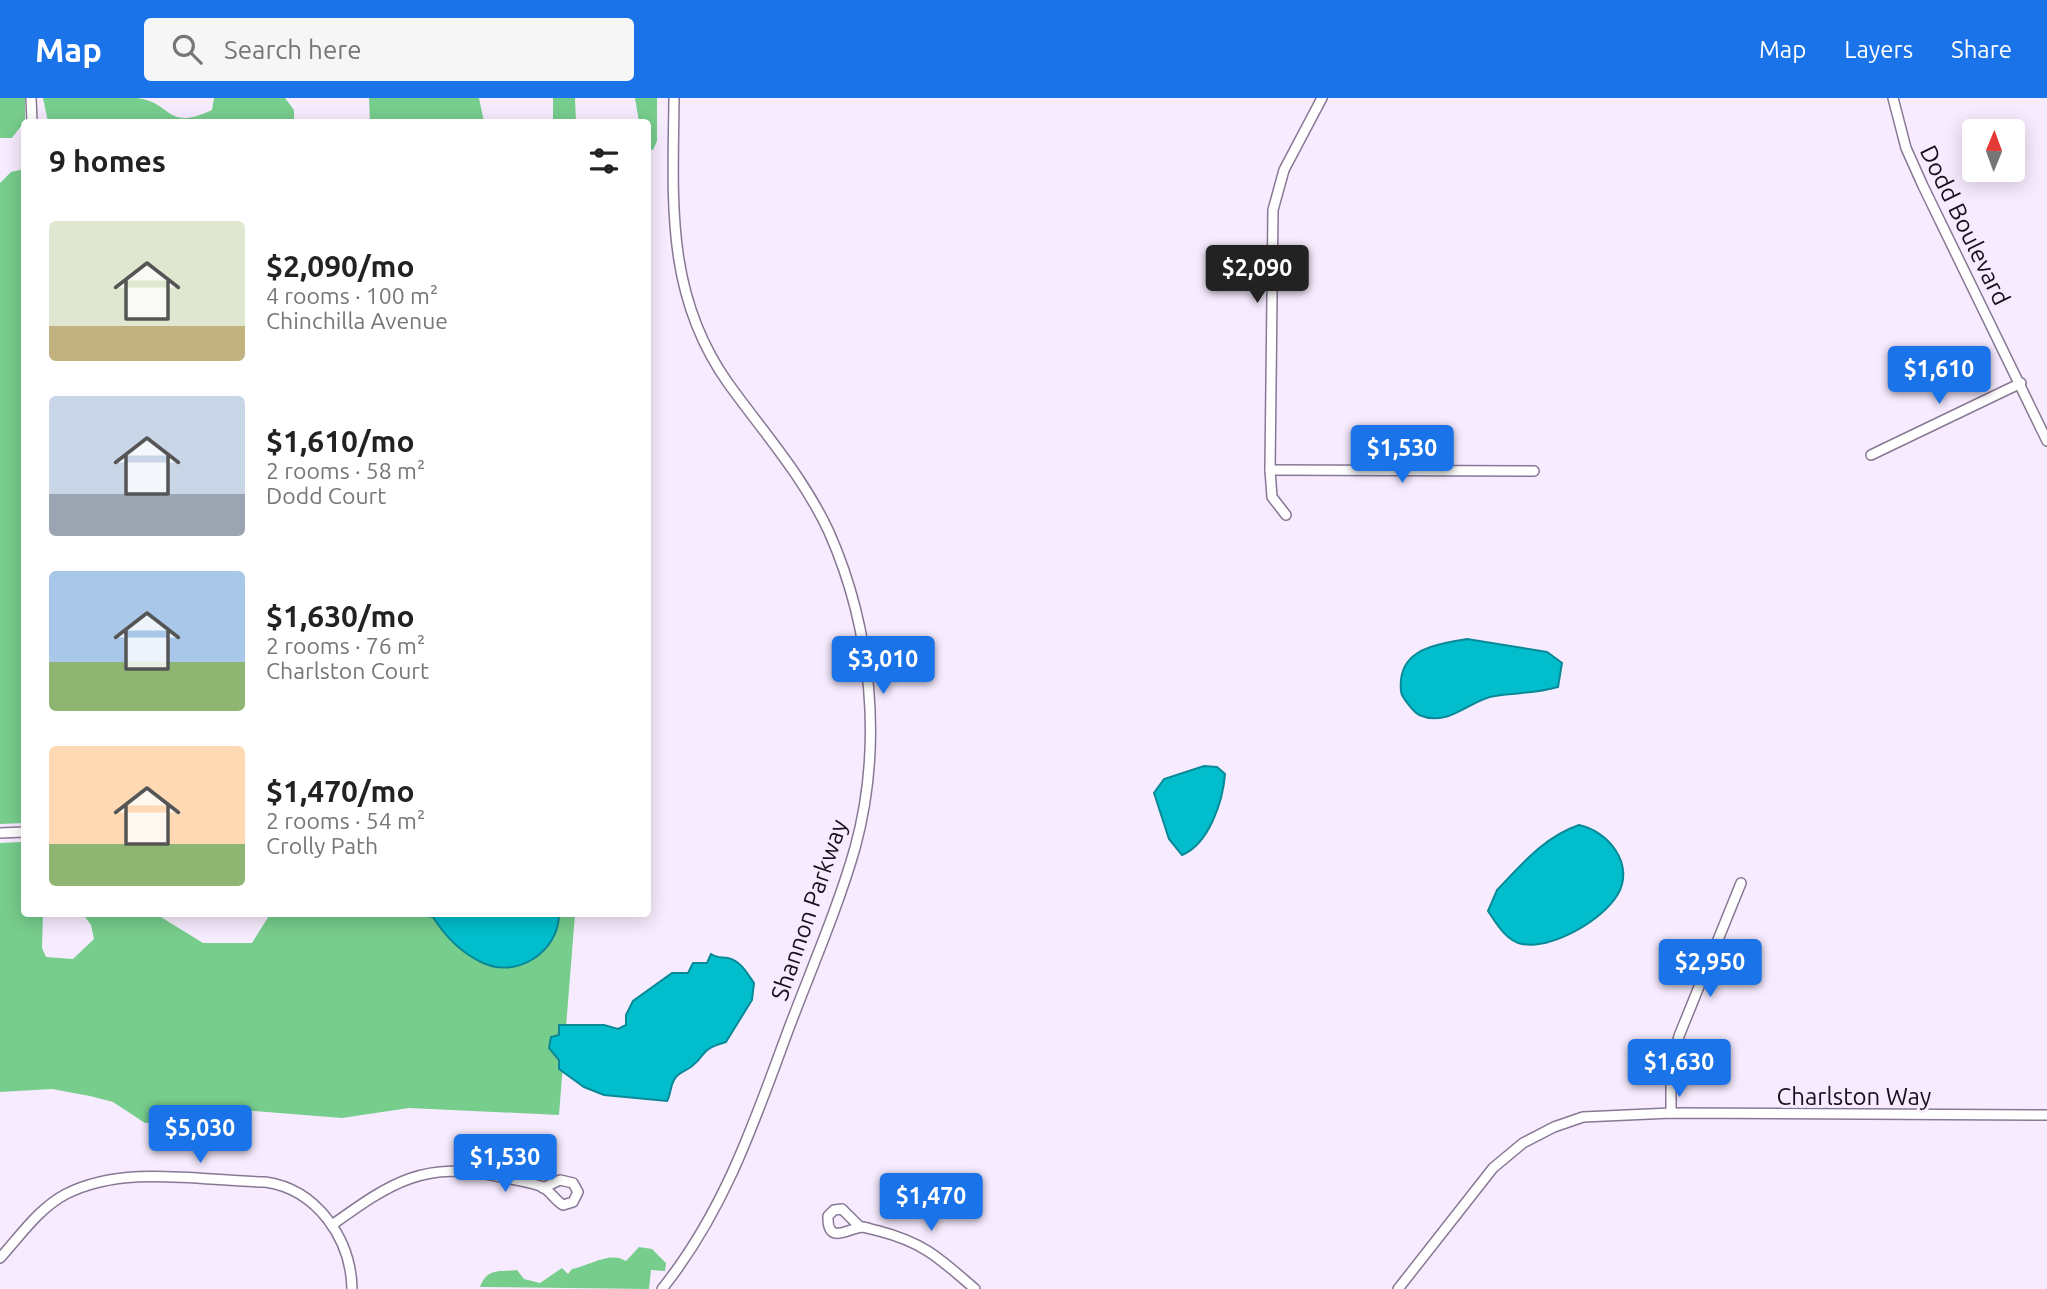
<!DOCTYPE html>
<meta charset="utf-8">
<style>
body{margin:0;font-family:Ubuntu,sans-serif;background:#f6f6f6;color:#222;height:100vh;display:flex;flex-direction:column;font-size:26px;white-space:nowrap}
*{box-sizing:border-box;margin:0}
p{font-size:23px;color:#767676}
.icon{flex:none;width:38px;height:38px;fill:none;stroke:currentColor;stroke-width:2;stroke-linecap:round;stroke-linejoin:round}
.map{position:relative;flex:1;overflow:hidden}
.panel{position:absolute;left:21px;top:21px;width:630px;height:798px;display:flex;flex-direction:column;background:#fff;border-radius:7px;box-shadow:0 4px 18px #0003}
.panel>*{flex:none}
.needle{width:46px;rotate:1deg}
.buttons{position:absolute;left:1962px;top:21px;display:grid;gap:14px}
.buttons a{display:grid;place-items:center;width:63px;height:63px;border-radius:7px;background:#fff;box-shadow:0 4px 18px #0003;font-size:35px}
.price{position:absolute;translate:-50% -60px;padding:0 16px;border-radius:7px;background:#1a73e8;color:#fff;font-size:23px;line-height:46px;filter:drop-shadow(0 2px 4px #0008)}
.price::after{content:'';position:absolute;left:50%;top:42px;width:21px;height:16px;margin-left:-10px;background:inherit;clip-path:polygon(0 0,100% 0,50% 100%)}
.price.active{background:#222;color:#fff}
ul{padding:0;list-style:none}
li{display:flex;align-items:center;gap:21px;height:175px;padding:0 28px}
li span{display:grid;place-items:center;flex:none;width:196px;height:140px;border-radius:7px;color:#555}
li>.icon{margin-inline-start:auto}
span .icon{width:84px;height:84px;fill:#fffc;stroke-width:1}
li b{font-size:30px}
h2{display:flex;justify-content:space-between;align-items:center;height:84px;padding:0 28px;font-size:30px}
header{display:flex;align-items:center;gap:42px;box-sizing:border-box;height:98px;padding:0 35px;background:#1a73e8;color:#fff}
header strong{font-size:33px}
nav{display:flex;gap:38px;margin-inline-start:auto;font-size:24px}
.search{width:490px;height:63px;background:#f6f6f6;display:flex;align-items:center;gap:18px;box-sizing:border-box;padding:0 24px;border-radius:7px;color:#767676;font-size:26px}
.map>svg:first-child{display:block}
.forest{fill:#77cd8c}
.water{fill:#02bdcc;stroke:#098997;stroke-width:2}
.lines{fill:none;stroke-linecap:round;stroke-linejoin:round}
.minor-casing{stroke:#897895;stroke-width:12}
.minor{stroke:#fff;stroke-width:9}
.labels{text-anchor:middle;dominant-baseline:central;stroke-width:6;stroke-linejoin:round;paint-order:stroke}
.street-label{font-size:24px;fill:#18111c;stroke:#f7ecff}
</style>
<header>
<strong>Map</strong>
<div class="search"><svg class="icon" aria-label="search" viewBox="0 0 24 24"><circle cx="10" cy="10" r="6"/><path d="M15 15l6 6"/></svg>Search here</div>
<nav><a>Map</a><a>Layers</a><a>Share</a></nav>
</header>
<div class="map">
<svg width="2047" height="1191" viewBox="0 0 2047 1191">
<rect width="100%" height="100%" fill="#f7ecff"/>
<g class="forest">
<path d="M0,0H25V23L12,40H0Z"/>
<path d="M43,0C74,0 106,0 137,0C172,4 166,34 212,12L214,0H285L294,12V24H116L83,21L76,24H48Z"/>
<path d="M369,0H479L484,24H370Z"/>
<path d="M553,0H575L576,24H553Z"/>
<path d="M635,0H657V43L653,52L648,51V24H639Z"/>
<path d="M24,71V725L0,726V85L11,74Z"/>
<path d="M21,744L24,747V816H43L42,850L46,859L73,861L94,841L91,827L83,816H156L203,845H252L270,816H575L559,1017L409,1010L342,1020L229,1011L183,1018L170,1024L145,1025L113,1004L90,998L52,991L0,994V745Z"/>
<path d="M639,1149L652,1151L666,1165L665,1173L651,1172L649,1191L480,1189C487,1170 499,1174 517,1172L524,1181L540,1185L562,1170L568,1176L572,1171C591,1167 610,1153 626,1163Z"/>
</g>
<g class="water">
<path d="M1467,541L1547,554L1562,565L1558,589C1533,596 1519,594 1495,598C1470,601 1449,630 1419,617C1414,614 1401,599 1401,593C1397,551 1434,547 1467,541Z"/>
<path d="M1204,668L1217,669L1225,676C1223,703 1209,746 1182,757L1169,741L1154,695L1164,681Z"/>
<path d="M1579,727C1608,733 1635,766 1618,796C1603,822 1553,851 1522,846C1506,843 1496,825 1488,813L1497,792C1522,766 1544,739 1579,727Z"/>
<path d="M417,816H559C559,854 516,882 481,864C460,854 445,838 433,819Z"/>
<path d="M711,856C717,860 720,859 728,860C741,863 747,875 754,885L752,902L726,944C698,952 708,956 691,969C684,974 678,974 674,982C670,989 671,996 667,1003L604,997L584,989L559,971V962L549,950L551,939L559,937V927H604L618,931L626,927V917L633,903L672,875H688L693,865H707Z"/>
</g>
<g class="lines">
<g class="minor-casing">
<g id="minor">
<path d="M31,0L32,24"/>
<path d="M1893,0L1906,50L1923,88L2047,343"/>
<path d="M1871,357L2021,285"/>
<path d="M1270,372L1534,373"/>
<path d="M1286,417L1272,399L1270,372L1273,112L1284,72L1322,0"/>
<path d="M0,735L24,734"/>
<path d="M1671,1015V970L1679,938L1741,785"/>
<path d="M332,1127C392,1084 424,1062 501,1079C513,1082 531,1084 543,1089C550,1093 555,1102 563,1107L573,1104L578,1094L573,1085L560,1082L543,1090"/>
<path d="M860,1129L842,1111L834,1112L828,1118C827,1149 850,1129 863,1129C868,1130 874,1132 879,1133C925,1145 940,1161 975,1191"/>
<path d="M0,1160C20,1138 39,1110 66,1096C125,1066 201,1083 265,1084C317,1091 351,1141 352,1191"/>
<path d="M662,1191C723,1115 753,1028 786,938C809,876 837,813 855,750C883,648 872,531 829,434C803,378 764,335 728,285C665,196 673,103 674,0"/>
<path d="M1398,1191L1493,1070L1523,1045L1554,1029L1583,1019L1671,1015L2047,1017"/>
</g>
</g>
<use href="#minor" class="minor"/>
</g>
<g class="labels">
<g class="street-label">
<text transform="translate(1965 127) rotate(64)">Dodd Boulevard</text>
<text transform="translate(809 812) rotate(-71)">Shannon Parkway</text>
<text x="1854" y="998">Charlston Way</text>
</g>
</g>
</svg>
<div class="buttons">
<a><svg class="needle" viewBox="-14 -14 28 28"><path d="M0-13l5 13h-10z" fill="#e53935"/><path d="M0 13l5-13h-10z" fill="#767676"/></svg></a>
</div>
<b class="price active" style="left:1257px;top:207px">$2,090</b>
<b class="price" style="left:1939px;top:308px">$1,610</b>
<b class="price" style="left:1402px;top:387px">$1,530</b>
<b class="price" style="left:883px;top:598px">$3,010</b>
<b class="price" style="left:1710px;top:901px">$2,950</b>
<b class="price" style="left:1679px;top:1001px">$1,630</b>
<b class="price" style="left:200px;top:1067px">$5,030</b>
<b class="price" style="left:505px;top:1096px">$1,530</b>
<b class="price" style="left:931px;top:1135px">$1,470</b>
<section class="panel">
<h2>9 homes<svg class="icon" aria-label="filters" viewBox="0 0 24 24"><path d="M4 7h16M4 17h16"/><circle cx="9" cy="7" r="2"/><circle cx="15" cy="17" r="2"/></svg></h2>
<ul>
<li><span style="background:linear-gradient(#dfe7d0 75%,#c2b280 0)"><svg class="icon" aria-label="home" viewBox="0 0 24 24"><path d="M3 11l9-7 9 7M6 9v11h12V9"/></svg></span><div><b>$2,090/mo</b><p>4 rooms · 100 m²</p><p>Chinchilla Avenue</p></div></li>
<li><span style="background:linear-gradient(#c9d6e8 70%,#9aa5b1 0)"><svg class="icon" aria-label="home" viewBox="0 0 24 24"><path d="M3 11l9-7 9 7M6 9v11h12V9"/></svg></span><div><b>$1,610/mo</b><p>2 rooms · 58 m²</p><p>Dodd Court</p></div></li>
<li><span style="background:linear-gradient(#a9c7e8 65%,#8fb573 0)"><svg class="icon" aria-label="home" viewBox="0 0 24 24"><path d="M3 11l9-7 9 7M6 9v11h12V9"/></svg></span><div><b>$1,630/mo</b><p>2 rooms · 76 m²</p><p>Charlston Court</p></div></li>
<li><span style="background:linear-gradient(#ffd9b3 70%,#8fb573 0)"><svg class="icon" aria-label="home" viewBox="0 0 24 24"><path d="M3 11l9-7 9 7M6 9v11h12V9"/></svg></span><div><b>$1,470/mo</b><p>2 rooms · 54 m²</p><p>Crolly Path</p></div></li>
</ul>
</section>
</div>
